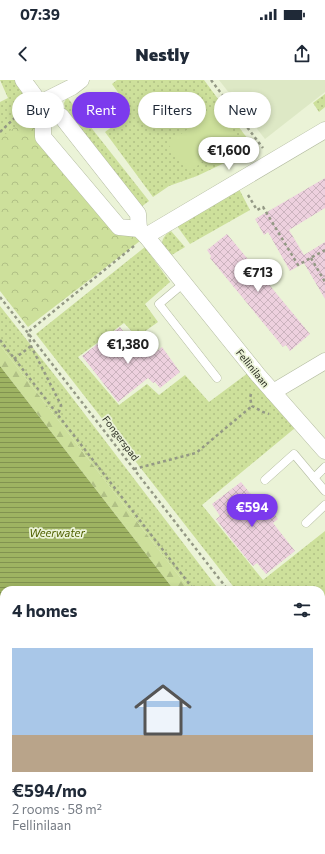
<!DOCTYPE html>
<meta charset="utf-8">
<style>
body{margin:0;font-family:Commissioner,sans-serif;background:#f2f2f3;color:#1f2937;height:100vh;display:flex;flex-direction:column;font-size:15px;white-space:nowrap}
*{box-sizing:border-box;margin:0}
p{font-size:13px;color:#747a83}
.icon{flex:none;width:22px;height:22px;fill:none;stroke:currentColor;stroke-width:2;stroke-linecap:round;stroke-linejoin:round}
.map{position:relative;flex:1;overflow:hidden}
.details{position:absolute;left:0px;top:506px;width:325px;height:268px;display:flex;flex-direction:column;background:#fff;border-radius:12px 12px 0 0;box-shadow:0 2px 6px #0003}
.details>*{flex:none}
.banner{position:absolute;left:12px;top:12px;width:301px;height:36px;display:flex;gap:8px}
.price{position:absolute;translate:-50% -34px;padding:0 9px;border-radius:14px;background:#fff;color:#222;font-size:13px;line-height:26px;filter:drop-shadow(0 1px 2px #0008)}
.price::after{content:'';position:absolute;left:50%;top:24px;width:12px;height:9px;margin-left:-6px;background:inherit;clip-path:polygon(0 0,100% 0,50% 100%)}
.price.active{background:#7c3aed;color:#fff}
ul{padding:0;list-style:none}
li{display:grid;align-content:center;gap:8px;height:212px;padding:0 12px}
li span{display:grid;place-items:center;height:124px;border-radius:0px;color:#555}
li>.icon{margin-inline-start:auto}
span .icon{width:72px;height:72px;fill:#fffc;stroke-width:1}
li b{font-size:17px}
h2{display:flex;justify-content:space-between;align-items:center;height:48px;padding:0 12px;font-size:17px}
.tag{padding:0 14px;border-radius:18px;background:#fff;box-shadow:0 2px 6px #0003;font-size:14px;line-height:36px}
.tag.active{background:#7c3aed;color:#fff}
.status{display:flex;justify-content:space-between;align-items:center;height:28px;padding:0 20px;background:#fff;direction:ltr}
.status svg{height:11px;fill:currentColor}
header{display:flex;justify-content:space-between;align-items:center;height:52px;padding:0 12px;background:#fff;font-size:18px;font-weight:800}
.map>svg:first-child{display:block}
.built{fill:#dde8c5}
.grass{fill:url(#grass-dots)}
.forest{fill:url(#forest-firs)}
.park{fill:url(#park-crowns)}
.garden{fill:#cde09b}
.water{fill:url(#water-rules)}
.building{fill:url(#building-cross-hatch)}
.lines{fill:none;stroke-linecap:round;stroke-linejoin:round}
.lane-casing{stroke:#b3bba0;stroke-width:9}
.street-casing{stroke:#b3bba0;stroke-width:17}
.path{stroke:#949985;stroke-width:2.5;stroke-dasharray:3 3;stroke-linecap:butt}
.lane{stroke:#fff;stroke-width:8}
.street{stroke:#fff;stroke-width:16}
.labels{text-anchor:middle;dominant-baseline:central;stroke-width:3.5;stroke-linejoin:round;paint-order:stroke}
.street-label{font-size:10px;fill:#2b2e23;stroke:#ebf3d7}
.water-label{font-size:11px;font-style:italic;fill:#4f6000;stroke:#ebf3d7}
</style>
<div class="status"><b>07:39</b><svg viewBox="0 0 49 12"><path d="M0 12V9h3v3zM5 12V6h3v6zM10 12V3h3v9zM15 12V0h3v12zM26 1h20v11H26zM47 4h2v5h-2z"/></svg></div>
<header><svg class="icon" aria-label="back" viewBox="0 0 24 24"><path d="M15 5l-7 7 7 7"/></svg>Nestly<svg class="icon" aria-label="share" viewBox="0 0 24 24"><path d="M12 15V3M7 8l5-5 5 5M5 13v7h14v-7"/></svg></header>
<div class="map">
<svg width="325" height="774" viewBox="0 0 325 774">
<defs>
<pattern id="grass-dots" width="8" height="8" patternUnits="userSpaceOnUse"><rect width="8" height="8" fill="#cde09b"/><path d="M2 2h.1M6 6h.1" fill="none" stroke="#b0c085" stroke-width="1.8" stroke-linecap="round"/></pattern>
<pattern id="forest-firs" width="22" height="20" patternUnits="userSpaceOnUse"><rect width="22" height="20" fill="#cde09b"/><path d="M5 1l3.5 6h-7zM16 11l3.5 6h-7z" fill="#b0c085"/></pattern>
<pattern id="park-crowns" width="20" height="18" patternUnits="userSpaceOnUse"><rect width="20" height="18" fill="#cde09b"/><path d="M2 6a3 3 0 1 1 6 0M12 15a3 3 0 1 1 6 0" fill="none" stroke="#b0c085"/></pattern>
<pattern id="water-rules" width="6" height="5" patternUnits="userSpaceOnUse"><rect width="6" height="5" fill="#9eb362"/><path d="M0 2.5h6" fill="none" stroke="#819250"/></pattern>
<pattern id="building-cross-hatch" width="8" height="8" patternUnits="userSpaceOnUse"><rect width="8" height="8" fill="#edd0de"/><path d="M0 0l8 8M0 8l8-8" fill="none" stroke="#cbb3be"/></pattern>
</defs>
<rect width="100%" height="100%" fill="#ebf3d7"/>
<path class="built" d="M219,0H325V12L265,59Z"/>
<g class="grass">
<path d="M0,0H17L34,35L0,60V22L8,18Z"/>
<path d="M117,0H204L244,54L256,68L197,96L169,106L153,117L105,52L124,38L120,30L127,25L112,4Z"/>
<path d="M325,14V27L319,32L313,23Z"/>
<path d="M67,17L149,121L141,127L65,29L64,23Z"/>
<path d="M239,109L250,130L190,164L177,146Z"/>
<path d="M171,151L185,167L170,176L162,166C162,159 164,155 171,151Z"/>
<path d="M145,167L170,202L145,224L158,242L137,257L124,243L78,277L119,325L147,304L159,315L185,295L209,322L248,293L295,348L202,425L263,500L325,451V624L321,619V510H236L36,254Z"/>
<path d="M0,226L64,307L219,510H190L0,265Z"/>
<path d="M321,643L325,649V685L321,680Z"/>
</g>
<g class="forest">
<path d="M0,265L190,510H174L0,286Z"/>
<path d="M321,680L325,685V708L321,703Z"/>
</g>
<path class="park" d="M33,34L140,161L28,247L0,211V58Z"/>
<path class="garden" d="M214,29L235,57L189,92L168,64Z"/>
<path class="water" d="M0,286L174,510H4V770H321V703L325,708V774H0Z"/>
<g class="building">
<path d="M325,98V128L289,150L304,175L325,162V219L304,183L290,191L268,152L264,155L255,139Z"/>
<path d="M227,154L310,254L290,271L286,265L283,267L210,178L211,176L207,170Z"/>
<path d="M120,247L138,271L144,267L151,276L162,267L180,292L160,308L155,302L153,303L148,298L118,322L82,276Z"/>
<path d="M241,402L257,422L268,426L278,439L273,443L295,471L266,494L257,483L253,486L234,463L216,439L220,436L212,424Z"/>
</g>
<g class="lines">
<g class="lane-casing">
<g id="lane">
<path d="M184,203L159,224L217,298"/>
<path d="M314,398L325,387"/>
<path d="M265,400L294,374L325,411"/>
<path d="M306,443L325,425"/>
</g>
</g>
<g class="street-casing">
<g id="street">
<path d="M23,0L40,23L43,34V57L119,147L139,149L146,156L258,295L325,371"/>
<path d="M40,23L72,7L81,0"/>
<path d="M43,34L61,36L138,134L139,149"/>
<path d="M146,156L325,50"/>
<path d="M273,312L325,281"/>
</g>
</g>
<g class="path">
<path d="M211,0L263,68"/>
<path d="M0,52L24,29"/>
<path d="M248,115L257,130L263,127L298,185L325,170"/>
<path d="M134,166L28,252L31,266L61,325L58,335L194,510"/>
<path d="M311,178L325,202"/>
<path d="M0,217L228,510"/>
<path d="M0,260L58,335"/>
<path d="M14,279L31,266"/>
<path d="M251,314L250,318L252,326L263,332L269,334"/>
<path d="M134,389L196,373L252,326"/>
<path d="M321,518L325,516"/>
<path d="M321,630L325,636"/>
<path d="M321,672L325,678"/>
</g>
<use href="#lane" class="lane"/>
<use href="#street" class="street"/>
</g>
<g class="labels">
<g class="street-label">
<text transform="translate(253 288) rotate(51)">Fellinilaan</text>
<text transform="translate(121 358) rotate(53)">Fongerspad</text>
</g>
<g class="water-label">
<text x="57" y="452">Weerwater</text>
</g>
</g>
</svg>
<b class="price" style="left:229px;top:91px">€1,600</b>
<b class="price" style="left:258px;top:213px">€713</b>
<b class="price" style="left:128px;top:285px">€1,380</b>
<b class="price active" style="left:252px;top:448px">€594</b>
<div class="banner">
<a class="tag">Buy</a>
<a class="tag active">Rent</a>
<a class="tag">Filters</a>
<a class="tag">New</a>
</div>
<section class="details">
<h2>4 homes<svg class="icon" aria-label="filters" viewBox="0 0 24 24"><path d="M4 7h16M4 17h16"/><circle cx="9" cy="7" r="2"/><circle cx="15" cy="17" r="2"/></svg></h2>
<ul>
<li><span style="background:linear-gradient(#a9c7e8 70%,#b9a48a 0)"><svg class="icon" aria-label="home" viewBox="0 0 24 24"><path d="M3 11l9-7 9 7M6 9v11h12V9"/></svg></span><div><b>€594/mo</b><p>2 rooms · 58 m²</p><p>Fellinilaan</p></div></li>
</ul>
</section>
</div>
